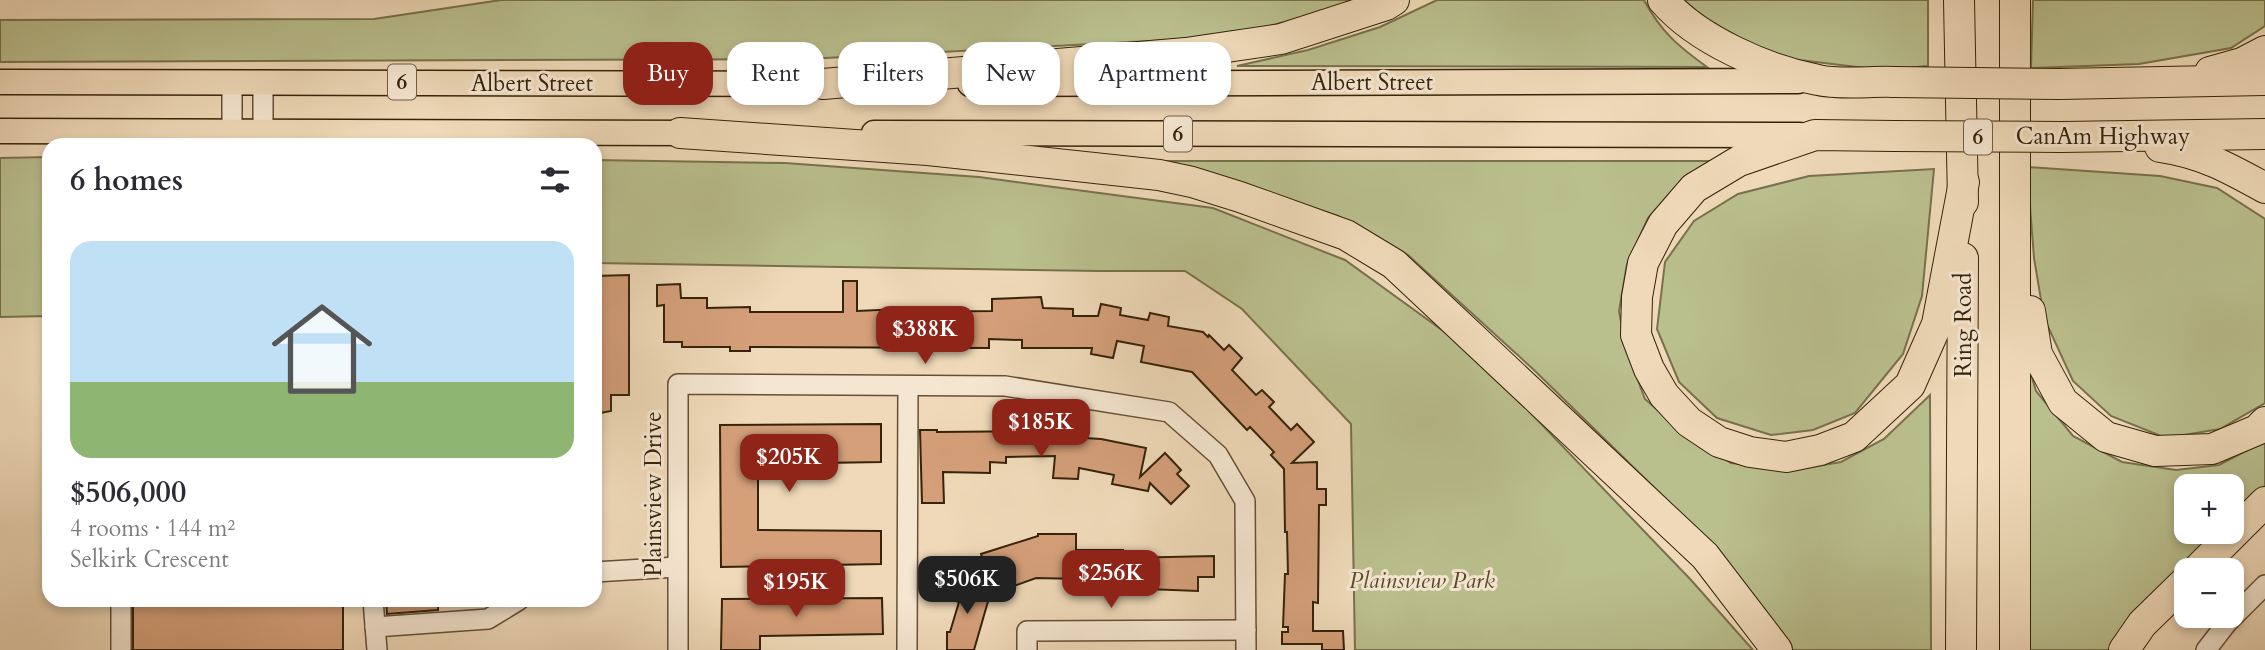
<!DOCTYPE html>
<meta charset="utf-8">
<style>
body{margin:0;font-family:Cardo,serif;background:#f2f2f3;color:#2b2b33;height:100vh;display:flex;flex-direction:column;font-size:26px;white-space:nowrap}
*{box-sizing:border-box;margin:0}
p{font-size:23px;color:#7c7c81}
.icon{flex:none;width:38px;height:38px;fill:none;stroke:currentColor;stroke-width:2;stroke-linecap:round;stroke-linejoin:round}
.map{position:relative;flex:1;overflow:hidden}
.side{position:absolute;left:42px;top:138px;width:560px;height:469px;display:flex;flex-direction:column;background:#fff;border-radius:21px;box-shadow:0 4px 10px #0003}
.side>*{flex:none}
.guide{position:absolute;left:623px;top:42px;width:665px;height:63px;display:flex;gap:14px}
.buttons{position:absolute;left:2174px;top:474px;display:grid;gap:14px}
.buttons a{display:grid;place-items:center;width:70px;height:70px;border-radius:14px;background:#fff;box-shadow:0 4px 10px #0003;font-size:35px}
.price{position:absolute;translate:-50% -60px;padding:0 16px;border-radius:14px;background:#8f2418;color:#fff;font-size:23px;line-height:46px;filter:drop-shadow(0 2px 4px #0008)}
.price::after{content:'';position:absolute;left:50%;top:42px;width:21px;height:16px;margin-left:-10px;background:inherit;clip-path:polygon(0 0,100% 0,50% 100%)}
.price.current{background:#222;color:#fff}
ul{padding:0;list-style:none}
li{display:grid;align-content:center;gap:14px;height:371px;padding:0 28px}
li+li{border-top:2px solid #e1e1e2}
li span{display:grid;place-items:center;height:217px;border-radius:21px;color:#555}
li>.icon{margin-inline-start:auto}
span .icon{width:126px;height:126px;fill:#fffc;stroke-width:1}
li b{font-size:30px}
h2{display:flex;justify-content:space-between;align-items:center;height:84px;padding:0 28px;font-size:30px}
.chip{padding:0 24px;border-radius:21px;background:#fff;box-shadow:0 4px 10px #0003;font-size:24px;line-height:63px}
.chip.current{background:#8f2418;color:#fff}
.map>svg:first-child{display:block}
.green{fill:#babf8e;stroke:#78714c;stroke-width:2}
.building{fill:#d49f79;stroke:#35230a;stroke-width:2}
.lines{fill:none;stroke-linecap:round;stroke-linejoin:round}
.minor-casing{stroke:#645036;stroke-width:22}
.major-casing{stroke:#35230a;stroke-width:27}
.highway-casing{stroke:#35230a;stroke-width:32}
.minor{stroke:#f5e6d1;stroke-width:19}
.major{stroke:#efd9b8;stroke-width:24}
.highway{stroke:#efd9b8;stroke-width:30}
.highway-bridge-casing{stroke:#35230a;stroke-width:32;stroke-linecap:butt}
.highway-bridge{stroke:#efd9b8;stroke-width:30}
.labels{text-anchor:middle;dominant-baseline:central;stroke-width:6;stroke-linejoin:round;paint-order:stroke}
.shield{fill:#f5e6d1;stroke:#6f5e46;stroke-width:2}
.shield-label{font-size:21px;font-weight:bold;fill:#35230a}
.street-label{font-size:23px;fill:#35230a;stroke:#f5e6d1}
.park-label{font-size:23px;font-style:italic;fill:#564a2b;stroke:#f5e6d1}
</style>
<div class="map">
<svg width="2265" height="650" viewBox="0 0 2265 650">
<rect width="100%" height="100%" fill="#efd9b8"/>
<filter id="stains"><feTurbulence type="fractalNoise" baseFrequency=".00286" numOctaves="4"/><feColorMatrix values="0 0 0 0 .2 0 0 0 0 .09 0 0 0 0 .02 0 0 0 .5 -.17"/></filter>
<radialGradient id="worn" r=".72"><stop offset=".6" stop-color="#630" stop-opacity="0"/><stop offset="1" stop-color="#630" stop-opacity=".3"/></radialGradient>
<g class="green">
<path d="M501,0H1359L1349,5L1227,37L806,59L0,62V20L374,19Z"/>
<path d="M1437,0H1644C1661,32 1678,46 1707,67L1237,66L1308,50L1380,27Z"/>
<path d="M1683,0H1928V66L1882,70L1791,59L1740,46Z"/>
<path d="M2033,0H2265V26L2231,48L2139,64L2031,68Z"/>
<path d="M49,157V316L0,317V158Z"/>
<path d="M595,160L785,163L979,177L1213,208L1345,260L1471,351L1691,580L1753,650H1355L1351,424L1242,309L1185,271H1099L595,263Z"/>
<path d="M1136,161H1711L1681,181L1648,218L1627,264L1619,311L1626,349L1645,399L1683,433L1731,463L1794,470L1841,462L1884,439L1930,395L1931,650H1789L1711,543L1534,370L1408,255L1338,216L1203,170Z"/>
<path d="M2027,167L2160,176L2217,188L2265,219V403L2220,429L2166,438L2111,416L2073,381L2044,318L2034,258Z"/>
<path d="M1934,169L1922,296L1903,354L1855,413L1813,430L1771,435L1717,418L1679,382L1657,329L1665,262L1694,221L1738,194L1809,176Z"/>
<path d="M2022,344L2036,391L2073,436L2122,462L2176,470L2219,465L2265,441V486L2231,519V486H2186V532H2219L2111,650H2022Z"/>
</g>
<g class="building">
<path d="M629,275V395H611V411L595,414V276Z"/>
<path d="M843,281H857V311L901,309V312L992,311V299L1041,297L1043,308L1073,309V316H1098L1101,304L1121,308L1120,315L1148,320L1150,313L1169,317L1168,326L1203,332L1208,337L1209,335L1224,350L1229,345L1242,358L1232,370L1256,395L1262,390L1274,402L1269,407L1291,430L1297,424L1314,442L1292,463L1317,462V489H1326V505H1319L1318,603L1313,602V631H1343L1344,650H1322V644H1282V632H1288V627H1283L1285,574H1288L1287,532H1285L1284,469L1271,455L1274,452L1250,427L1247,430L1192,372L1141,362L1144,346L1117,341L1113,358L1091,354L1092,348H1022V340L989,339V348L750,347V351H730V347H682V342H664V305L657,306V285L680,284L681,298H707V308L750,307V312H843Z"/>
<path d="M881,424V462L758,464V530L881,531V564L721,567L720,425Z"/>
<path d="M920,430H937V432L1053,431V436L1101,439L1146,448L1140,477L1165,453L1181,470L1177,474L1189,486L1171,504L1150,483L1148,491L1112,484L1114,475L1079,468L1078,479L1053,478L1055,456L1006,457V463L990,462V473L943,472L944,503H922Z"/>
<path d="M1038,534H1076V550H1123V558L1214,556V577H1198V591L1147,589V592H1079L1080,579L1036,578L1014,586L1012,580L991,586L981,554L1038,536Z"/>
<path d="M952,582L991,591L974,650H947V632H950L959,602L947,598Z"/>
<path d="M882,598L883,634L760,636V650H721L722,599Z"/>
<rect x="133" y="600" width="210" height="50"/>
<path d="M386,600H438V610L387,614Z"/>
</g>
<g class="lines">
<g class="minor-casing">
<g id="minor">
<path d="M232,145V82"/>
<path d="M263,145V82"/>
<path d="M595,572L677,567"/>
<path d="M121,600V650"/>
<path d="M373,600L377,650"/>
<path d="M375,627L488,619L519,600"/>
<path d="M678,650V384L1005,386L1169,412L1218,455L1245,501L1246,650"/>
<path d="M907,650L908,386"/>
<path d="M1027,650V631L1246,630"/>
<path d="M2206,650L2227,623L2265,585"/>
</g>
</g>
<g class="major-casing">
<g id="major">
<path d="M0,82L839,84"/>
<path d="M970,84L1798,81"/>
<path d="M0,131L698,133"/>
<path d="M874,133L1800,135"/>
</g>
</g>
<g class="highway-casing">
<g id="highway">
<path d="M1663,0C1697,40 1767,70 1818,80C1839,85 1872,81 1894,82"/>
<path d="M1959,0L1963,202"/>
<path d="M2210,72L2242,63L2265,51"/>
<path d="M823,84L1186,53L1281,39L1386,5L1394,0"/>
<path d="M2059,84L2265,80"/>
<path d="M680,133L928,150L1159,175L1192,182L1240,197L1346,235L1394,264L1705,556L1777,650"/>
<path d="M1894,136L1815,135L1739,161L1694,188L1663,224L1643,263L1637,297L1636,335L1649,369L1664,395L1689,422L1719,442L1750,452L1786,457L1820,450L1854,437L1910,385L1937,324L1964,182"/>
<path d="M2061,137L2265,134"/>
<path d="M2160,147C2202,153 2229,168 2265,188"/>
<path d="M2030,311L2037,354L2063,402L2106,437L2155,451L2212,449L2257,430L2265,422"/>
<path d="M2197,570L2265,502"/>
<path d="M1961,650L1963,258"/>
<path d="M2015,650V0"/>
<path d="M2124,650L2142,624L2186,581"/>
</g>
</g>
<use href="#minor" class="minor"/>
<use href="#major" class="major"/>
<use href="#highway" class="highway"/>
<g class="highway-bridge-casing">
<g id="highway-bridge">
<path d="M1894,82L2059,84"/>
<path d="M1894,136L2061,137"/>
</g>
</g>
<use href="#highway-bridge" class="highway-bridge"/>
</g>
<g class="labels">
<g class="shield">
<rect x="388" y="64.5" width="28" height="35" rx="5"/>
<rect x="1164" y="116.5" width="28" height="35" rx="5"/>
<rect x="1964" y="119.5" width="28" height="35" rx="5"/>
</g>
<g class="shield-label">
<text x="402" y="82">6</text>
<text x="1178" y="134">6</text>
<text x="1978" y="137">6</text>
</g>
<g class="street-label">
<text x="1372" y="82">Albert Street</text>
<text x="532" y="83">Albert Street</text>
<text x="2103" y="136">CanAm Highway</text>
<text transform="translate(1963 325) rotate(-90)">Ring Road</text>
<text transform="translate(653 494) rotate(-90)">Plainsview Drive</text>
</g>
<g class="park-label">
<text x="1422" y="580">Plainsview Park</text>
</g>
</g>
<rect width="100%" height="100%" filter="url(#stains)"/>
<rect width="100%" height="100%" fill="url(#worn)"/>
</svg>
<div class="buttons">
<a>+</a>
<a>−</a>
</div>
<b class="price" style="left:925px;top:366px">$388K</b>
<b class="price" style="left:1041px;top:459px">$185K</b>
<b class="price" style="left:789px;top:494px">$205K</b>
<b class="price" style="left:1111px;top:610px">$256K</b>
<b class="price current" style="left:967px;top:616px">$506K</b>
<b class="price" style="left:796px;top:619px">$195K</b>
<div class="guide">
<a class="chip current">Buy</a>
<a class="chip">Rent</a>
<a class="chip">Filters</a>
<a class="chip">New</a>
<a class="chip">Apartment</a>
</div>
<section class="side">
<h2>6 homes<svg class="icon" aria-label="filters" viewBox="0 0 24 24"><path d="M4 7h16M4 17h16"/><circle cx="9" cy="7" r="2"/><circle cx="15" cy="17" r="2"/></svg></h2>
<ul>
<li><span style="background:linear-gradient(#bfe0f5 65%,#8fb573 0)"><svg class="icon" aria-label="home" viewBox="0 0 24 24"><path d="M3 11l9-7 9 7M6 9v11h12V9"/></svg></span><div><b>$506,000</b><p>4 rooms · 144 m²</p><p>Selkirk Crescent</p></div></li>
</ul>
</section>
</div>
